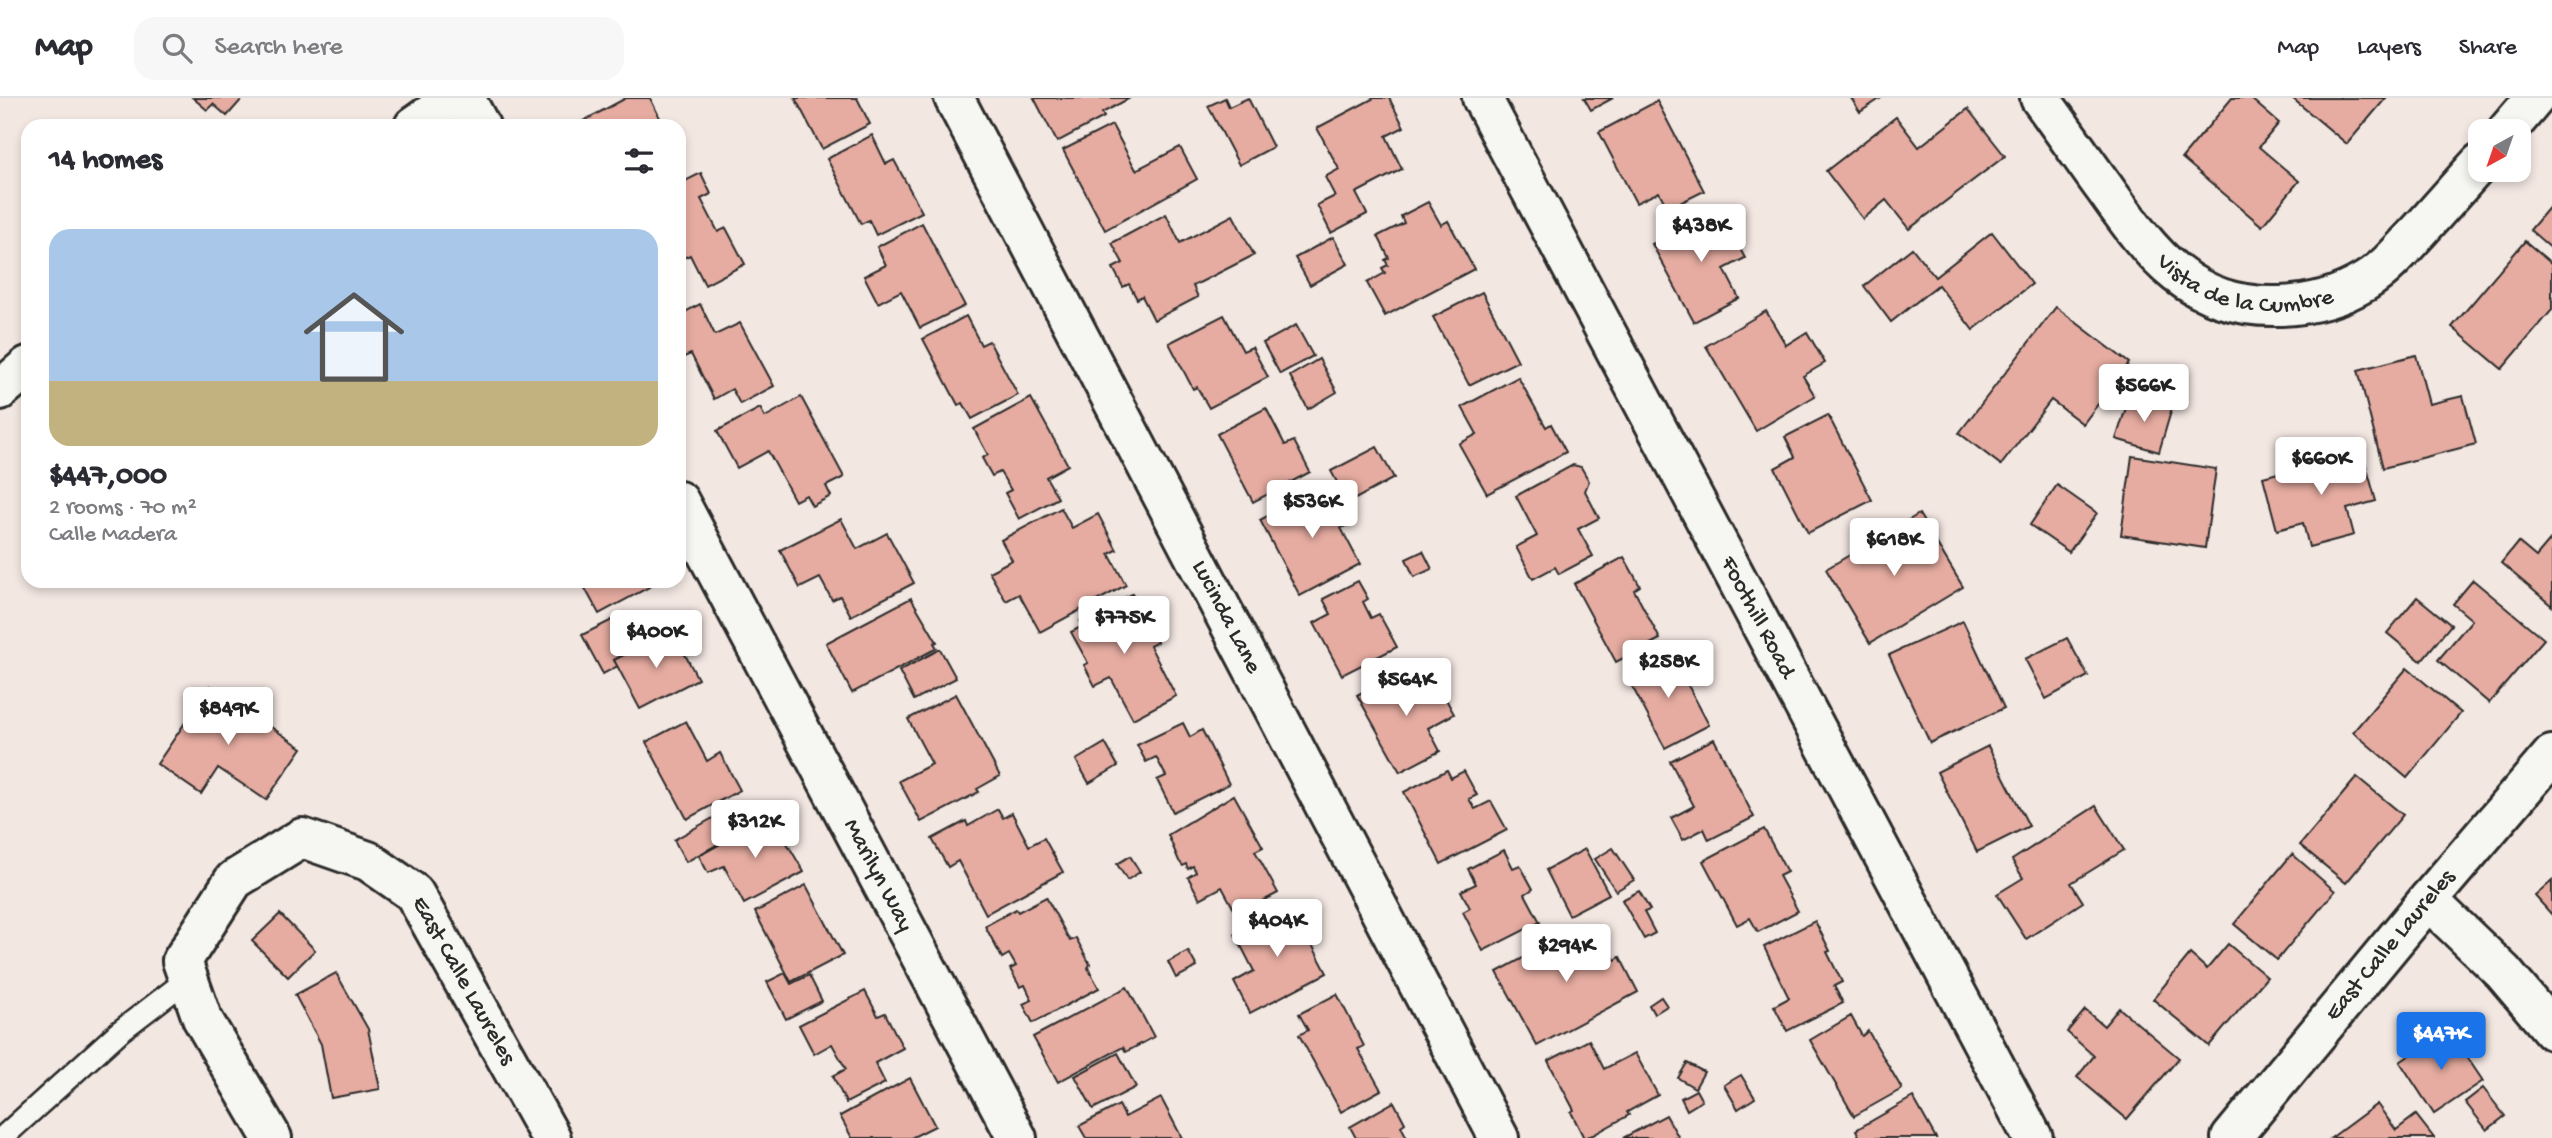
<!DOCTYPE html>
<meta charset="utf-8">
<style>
body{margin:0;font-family:"Gochi Hand",sans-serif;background:#f7f7f7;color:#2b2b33;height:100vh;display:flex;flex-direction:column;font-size:26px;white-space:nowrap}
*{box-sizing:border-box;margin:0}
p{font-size:23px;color:#7c7c81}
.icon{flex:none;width:38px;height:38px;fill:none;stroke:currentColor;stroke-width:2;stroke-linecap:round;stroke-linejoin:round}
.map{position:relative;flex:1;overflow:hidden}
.side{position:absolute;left:21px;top:21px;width:665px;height:469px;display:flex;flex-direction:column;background:#fff;border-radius:21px;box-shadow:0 4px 10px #0003}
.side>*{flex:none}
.needle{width:46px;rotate:220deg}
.controls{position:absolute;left:2468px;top:21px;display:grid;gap:14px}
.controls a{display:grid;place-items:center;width:63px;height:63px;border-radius:14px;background:#fff;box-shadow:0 4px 10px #0003;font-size:35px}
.price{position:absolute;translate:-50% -60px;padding:0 16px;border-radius:7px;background:#fff;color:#222;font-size:23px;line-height:46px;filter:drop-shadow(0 2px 4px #0008)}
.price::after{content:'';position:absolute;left:50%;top:42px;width:21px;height:16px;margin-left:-10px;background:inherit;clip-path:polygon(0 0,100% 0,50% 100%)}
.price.on{background:#1a73e8;color:#fff}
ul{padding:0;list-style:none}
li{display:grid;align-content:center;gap:14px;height:371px;padding:0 28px}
li span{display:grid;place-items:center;height:217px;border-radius:21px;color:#555}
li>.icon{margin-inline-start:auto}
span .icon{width:126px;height:126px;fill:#fffc;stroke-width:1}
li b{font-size:30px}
h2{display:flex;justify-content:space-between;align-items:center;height:84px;padding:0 28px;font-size:30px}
header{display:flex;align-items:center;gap:42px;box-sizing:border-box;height:98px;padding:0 35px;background:#fff;border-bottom:2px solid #e1e1e2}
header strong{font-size:33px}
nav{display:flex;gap:38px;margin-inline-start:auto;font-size:24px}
.search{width:490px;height:63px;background:#f7f7f7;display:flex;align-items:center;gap:18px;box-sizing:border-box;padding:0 24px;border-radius:21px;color:#7c7c81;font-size:26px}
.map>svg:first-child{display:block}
.building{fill:#e6aca1;stroke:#2b2b2b;stroke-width:2}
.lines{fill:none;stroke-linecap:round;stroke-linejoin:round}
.lane-casing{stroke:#2b2b2b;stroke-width:26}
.street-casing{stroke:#2b2b2b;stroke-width:44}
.secondary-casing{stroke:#2b2b2b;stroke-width:44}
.lane{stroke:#f6f6f2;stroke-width:21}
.street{stroke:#f6f6f2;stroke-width:38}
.secondary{stroke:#f6f6f2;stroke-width:38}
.labels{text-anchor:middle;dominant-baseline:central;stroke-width:5;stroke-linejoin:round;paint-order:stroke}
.street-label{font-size:24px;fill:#2b2b2b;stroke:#f6f6f2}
</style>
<header>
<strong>Map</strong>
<div class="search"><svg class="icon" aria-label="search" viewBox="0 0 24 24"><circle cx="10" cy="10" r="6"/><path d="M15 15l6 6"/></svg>Search here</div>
<nav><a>Map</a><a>Layers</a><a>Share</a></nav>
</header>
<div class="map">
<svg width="2552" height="1040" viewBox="0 0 2552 1040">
<rect width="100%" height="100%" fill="#f3e7e2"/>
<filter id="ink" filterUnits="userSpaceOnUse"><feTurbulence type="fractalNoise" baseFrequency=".0143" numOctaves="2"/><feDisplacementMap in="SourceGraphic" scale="14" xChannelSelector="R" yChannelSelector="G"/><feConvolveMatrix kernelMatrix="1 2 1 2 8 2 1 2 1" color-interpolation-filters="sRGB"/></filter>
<g filter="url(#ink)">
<g class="building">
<path d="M193,0H243L227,18L213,6L207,12Z"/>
<path d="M626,0H650L664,28H574Z"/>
<path d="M795,0H857L870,26L822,51Z"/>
<path d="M1034,0H1130L1102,15L1104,19L1057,44Z"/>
<path d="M1225,0L1229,9L1248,0L1273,49L1239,67L1208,8Z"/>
<path d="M1374,0H1389L1404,29L1386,38L1402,71L1356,95L1367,116L1331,135L1317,107L1335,98L1325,79L1339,71L1317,30Z"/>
<path d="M1584,0H1613L1591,12Z"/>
<path d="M1851,0H1881L1860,14Z"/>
<path d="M2232,0H2250L2279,25L2259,49L2299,83L2262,128L2182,60Z"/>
<path d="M2292,0H2386L2347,46Z"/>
<path d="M1657,3L1704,93L1668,111L1659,94L1636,105L1599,34Z"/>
<path d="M1968,11L2005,58L1909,131L1886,102L1863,121L1826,73L1896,19L1919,49Z"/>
<path d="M1112,27L1136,72L1180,49L1197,81L1105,132L1063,52Z"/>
<path d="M872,37L886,66L894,62L922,114L876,137L869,122L861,126L827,61Z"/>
<path d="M701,75L711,96L701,101L718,134L726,130L745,166L705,187L690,157L679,162V86Z"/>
<path d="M1428,104L1441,127L1448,123L1474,171L1385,218L1367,185L1385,175L1382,170L1388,167L1385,162L1389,160L1378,138L1404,125L1401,118Z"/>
<path d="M2552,106V151L2530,132Z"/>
<path d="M1718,111L1745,160L1724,171L1739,200L1694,224L1652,146Z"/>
<path d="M1166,116L1180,145L1233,117L1254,157L1193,188L1198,199L1154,222L1142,198L1137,201L1129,186L1123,189L1113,170L1123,165L1112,145Z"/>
<path d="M922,125L965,208L920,230L901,193L878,205L864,178L886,167L877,149Z"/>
<path d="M1992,134L2032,186L1973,232L1938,187L1891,224L1864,188L1912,150L1935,179Z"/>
<path d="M1333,139L1348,166L1310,187L1295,160Z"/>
<path d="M2525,143L2552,166V212L2502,271L2452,229Z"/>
<path d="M1482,194L1518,263L1469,287L1433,219Z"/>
<path d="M700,206L715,237L740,225L774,288L740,306L732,291L714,301L691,256L679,261V217Z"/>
<path d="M2056,209L2129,265L2083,326L2051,302L2001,367L1959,335Z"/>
<path d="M1766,213L1786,247L1807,234L1825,265L1803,278L1815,298L1756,333L1706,248Z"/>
<path d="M1224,217L1243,253L1252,249L1268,279L1209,310L1197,289L1193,291L1169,245Z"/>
<path d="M966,218L981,247L989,243L1018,297L972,321L963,305L958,307L923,241Z"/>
<path d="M1296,227L1313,258L1280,276L1263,245Z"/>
<path d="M2416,257L2429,306L2463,298L2476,346L2383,370L2358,272Z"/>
<path d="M1319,261L1337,294L1308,311L1290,278Z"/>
<path d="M1518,279L1546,329L1551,326L1566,354L1487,396L1459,346L1477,336L1462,309Z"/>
<path d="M2130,297L2172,310L2159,354L2116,341Z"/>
<path d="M801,299L844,379L826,388L831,398L812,408L806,397L795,403L768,353L737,370L717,333L760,310L765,319Z"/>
<path d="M1031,300L1068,367L1046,379L1058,400L1019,421L1005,395L1011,392L1000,374L992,378L982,360L988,357L974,331Z"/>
<path d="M1266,310L1285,347L1294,343L1310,374L1253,404L1217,336Z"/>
<path d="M1828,317L1872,402L1808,435L1775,370L1795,359L1785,339Z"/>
<path d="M1377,349L1394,380L1348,405L1331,373Z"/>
<path d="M2362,353L2376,403L2347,411L2354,437L2309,449L2303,425L2277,432L2263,379Z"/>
<path d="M2132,358L2216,371L2205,450L2121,437Z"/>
<path d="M1573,367L1581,369L1589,383L1585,393L1599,420L1578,431L1593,458L1559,476L1555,469L1533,481L1516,449L1537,438L1516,398Z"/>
<path d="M2057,387L2097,415L2069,454L2030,427Z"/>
<path d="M1320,390L1327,404L1340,398L1354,424L1341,430L1360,466L1300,498L1260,422Z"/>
<path d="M1061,410L1072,430L1098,416L1117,452L1109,456L1126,487L1040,534L1019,496L1006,503L989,474L1012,462L1001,442Z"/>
<path d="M1919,416L1963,489L1870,545L1826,471Z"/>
<path d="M841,421L857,451L887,435L914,485L851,518L840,498L832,502L820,480L800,490L780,452Z"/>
<path d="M2552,440V508L2501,465L2518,444L2536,459Z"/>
<path d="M1423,453L1432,471L1414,479L1406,461Z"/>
<path d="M1624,459L1640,488L1634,492L1660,541L1616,564L1574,486Z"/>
<path d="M2473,482L2544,541L2489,605L2438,562L2472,522L2453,506Z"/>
<path d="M581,483H650L653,487L599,516Z"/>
<path d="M1358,483L1368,501L1363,504L1371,520L1379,516L1397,549L1342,577L1314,525L1331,516L1323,501Z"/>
<path d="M1132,496L1157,544L1150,548L1176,598L1133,621L1111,580L1095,588L1084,567L1088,565L1071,534L1083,528L1080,523Z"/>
<path d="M2417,499L2451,527L2421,563L2387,535Z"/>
<path d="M911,500L937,544L934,545L937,550L852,595L826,545Z"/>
<path d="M618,519L635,551L614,562L618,568L603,576L582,537Z"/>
<path d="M1963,523L2004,610L1930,645L1889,557Z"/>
<path d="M672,532L698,581L640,611L614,562Z"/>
<path d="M2067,540L2088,578L2046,601L2025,561Z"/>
<path d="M940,551L956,580L914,602L899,573Z"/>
<path d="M1670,553L1709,627L1665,650L1626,577Z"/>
<path d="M2407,570L2461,615L2407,680L2353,634Z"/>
<path d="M1396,576L1406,594L1434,579L1454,616L1428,630L1440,653L1400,674L1357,597Z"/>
<path d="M210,588L302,650L266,702L218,670L201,696L157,666Z"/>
<path d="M956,596L1000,678L977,691L979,694L921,724L899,683L932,666L908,621Z"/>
<path d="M686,623L707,663L720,655L740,692L687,721L646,644Z"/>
<path d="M1183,625L1190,639L1202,632L1229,686L1173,714L1157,682L1166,678L1156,659L1146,664L1137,647Z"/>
<path d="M1714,641L1754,719L1709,742L1704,731L1683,742L1671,720L1694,708L1670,663Z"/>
<path d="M1105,645L1118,668L1089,685L1076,662Z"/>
<path d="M1988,648L2029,728L1977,754L1937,674Z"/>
<path d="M1447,672L1451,680L1464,673L1477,697L1469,701L1475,711L1491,703L1507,732L1441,766L1404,694Z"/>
<path d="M2357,679L2403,717L2346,785L2300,747Z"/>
<path d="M1234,697L1263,749L1255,753L1278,795L1237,817L1222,789L1200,801L1188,779L1196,774L1193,768L1188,771L1186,766L1183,768L1179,763L1168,737Z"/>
<path d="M2096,708L2124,752L2071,785L2083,804L2026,841L1997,796L2023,780L2012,762Z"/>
<path d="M998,711L1003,720L1012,715L1029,748L1044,740L1063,774L986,816L958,763L948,769L932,741L966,723L968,728Z"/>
<path d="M720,716L733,738L686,764L674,742Z"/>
<path d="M771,718L804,774L744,806L724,768L708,775L699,758Z"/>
<path d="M1764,731L1787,774L1779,778L1798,813L1758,834L1750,820L1737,827L1703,763Z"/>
<path d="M1613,750L1634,782L1616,793L1595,761Z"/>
<path d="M1585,751L1609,796L1569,817L1546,772Z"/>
<path d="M1504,752L1513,770L1520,767L1533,791L1525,796L1540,824L1483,853L1463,814L1470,810L1461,793L1476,786L1468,771Z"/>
<path d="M2292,756L2335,793L2277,862L2234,826Z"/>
<path d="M1130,758L1140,774L1127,782L1117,766Z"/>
<path d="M2552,783V817L2535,798Z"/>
<path d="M806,787L843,857L791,884L755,814Z"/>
<path d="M1639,793L1650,812L1644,814L1655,835L1644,841L1622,802Z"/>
<path d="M1046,799L1070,843L1076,840L1090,866L1088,870L1099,890L1033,925L1023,906L1032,902L1025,887L1020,889L1010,871L1016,868L1009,856L1002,860L985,828L1016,811L1018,814Z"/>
<path d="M1291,807L1327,875L1250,915L1234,884L1254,873L1235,836Z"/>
<path d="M280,816L315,852L288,879L252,843Z"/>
<path d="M1815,823L1830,853L1827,854L1842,884L1834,888L1843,905L1787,933L1774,908L1789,900L1764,849Z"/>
<path d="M1580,826L1591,846L1603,840L1615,862L1620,859L1638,894L1537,948L1497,874L1551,845L1549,842Z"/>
<path d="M2228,846L2267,879L2209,948L2153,901L2190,856L2207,871Z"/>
<path d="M1188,853L1197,869L1176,880L1168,864Z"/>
<path d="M336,875L368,931L380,991L331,1000L321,946L295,897Z"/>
<path d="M785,875L791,886L809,877L822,903L786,921L767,884Z"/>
<path d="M1127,889L1154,939L1126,954L1123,949L1058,984L1033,939Z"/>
<path d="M865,893L878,918L885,915L903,950L875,965L885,985L846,1005L833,978L846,971L832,946L814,956L799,927Z"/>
<path d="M1337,896L1364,948L1358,951L1381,992L1341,1014L1299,937L1308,932L1299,916Z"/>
<path d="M1661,899L1667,908L1654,916L1649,907Z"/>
<path d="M2119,910L2179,960L2127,1021L2077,979L2094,958L2067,934L2085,912L2104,928Z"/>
<path d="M1851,918L1862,938L1868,933L1902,991L1854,1018L1810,942Z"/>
<path d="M2448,931L2483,983L2434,1016L2400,964Z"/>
<path d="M1589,942L1604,971L1635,955L1658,997L1627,1014L1629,1017L1593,1037L1584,1040L1571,1014L1574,1012L1548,963Z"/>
<path d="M1118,955L1136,989L1093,1011L1075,978Z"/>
<path d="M1687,965L1704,974L1695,990L1678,980Z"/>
<path d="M1741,977L1755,1000L1738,1011L1724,987Z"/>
<path d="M910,980L935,1028L911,1040H852L840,1018Z"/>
<path d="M2483,990L2505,1018L2487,1032L2465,1004Z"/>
<path d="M1696,992L1702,1003L1687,1012L1681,1000Z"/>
<path d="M1913,999L1936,1040H1860L1856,1032Z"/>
<path d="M1161,1000L1182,1040H1086L1079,1028L1119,1007L1125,1019Z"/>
<path d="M1394,1004L1405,1025L1401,1028L1407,1040H1356L1350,1029Z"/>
<path d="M2377,1006L2396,1032L2416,1017L2434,1040H2331Z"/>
<path d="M1666,1017L1679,1040H1623Z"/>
</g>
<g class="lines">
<g class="lane-casing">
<path id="lane" d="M2,1040L119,934L188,881"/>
</g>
<g class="street-casing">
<g id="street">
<path d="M465,0L480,28"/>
<path id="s1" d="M954,0L1499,1040"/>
<path id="s2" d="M2040,0C2062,30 2083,61 2105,91C2152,157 2190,211 2280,208C2310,207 2340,199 2366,183C2387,170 2403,150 2420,132C2440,110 2460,87 2480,65"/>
<path d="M414,28L454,0"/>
<path d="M2507,33L2535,0"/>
<path d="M0,292L28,268"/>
<path id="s3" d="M679,403L1017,1040"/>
<path d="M2428,802L2503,874L2552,932"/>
<path id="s4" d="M272,1040L202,920L182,863L234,782L302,740L368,763L414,795L551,1040"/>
<path id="s5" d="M2231,1040L2428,802L2552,657"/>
</g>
</g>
<g class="secondary-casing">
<g id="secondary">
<path id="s6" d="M1482,0L2033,1040"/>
</g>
</g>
<use href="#lane" class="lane"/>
<use href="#street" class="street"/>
<use href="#secondary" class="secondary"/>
</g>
</g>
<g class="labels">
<g class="street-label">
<text stroke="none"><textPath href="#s2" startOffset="294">Vista de la Cumbre</textPath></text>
<text stroke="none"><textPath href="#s1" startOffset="586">Lucinda Lane</textPath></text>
<text stroke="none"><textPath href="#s6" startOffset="588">Foothill Road</textPath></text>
<text stroke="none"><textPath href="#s3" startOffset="424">Marilyn Way</textPath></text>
<text stroke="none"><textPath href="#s5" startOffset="250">East Calle Laureles</textPath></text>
<text stroke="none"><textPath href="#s4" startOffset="602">East Calle Laureles</textPath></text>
</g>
</g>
</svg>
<div class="controls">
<a><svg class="needle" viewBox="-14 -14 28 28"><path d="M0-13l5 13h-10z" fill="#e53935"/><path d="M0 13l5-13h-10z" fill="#7c7c81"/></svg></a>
</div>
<b class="price" style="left:1701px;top:166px">$438K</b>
<b class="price" style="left:2144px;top:326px">$566K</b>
<b class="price" style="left:2321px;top:399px">$660K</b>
<b class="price" style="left:1312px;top:442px">$536K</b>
<b class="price" style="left:1894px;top:480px">$618K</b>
<b class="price" style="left:1124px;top:558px">$775K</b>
<b class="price" style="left:656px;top:572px">$400K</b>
<b class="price" style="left:1668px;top:602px">$258K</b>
<b class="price" style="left:1406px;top:620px">$564K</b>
<b class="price" style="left:228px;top:649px">$849K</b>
<b class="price" style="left:755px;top:762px">$312K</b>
<b class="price" style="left:1277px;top:861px">$404K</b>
<b class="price" style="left:1566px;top:886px">$294K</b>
<b class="price on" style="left:2441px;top:974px">$447K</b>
<section class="side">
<h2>14 homes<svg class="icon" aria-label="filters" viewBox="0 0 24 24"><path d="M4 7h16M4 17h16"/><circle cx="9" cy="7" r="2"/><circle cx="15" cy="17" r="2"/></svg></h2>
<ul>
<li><span style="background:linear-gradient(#a9c7e8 70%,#c2b280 0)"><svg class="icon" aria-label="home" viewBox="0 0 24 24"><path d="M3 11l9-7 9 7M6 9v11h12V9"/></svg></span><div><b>$447,000</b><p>2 rooms · 70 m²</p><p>Calle Madera</p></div></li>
</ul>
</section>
</div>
